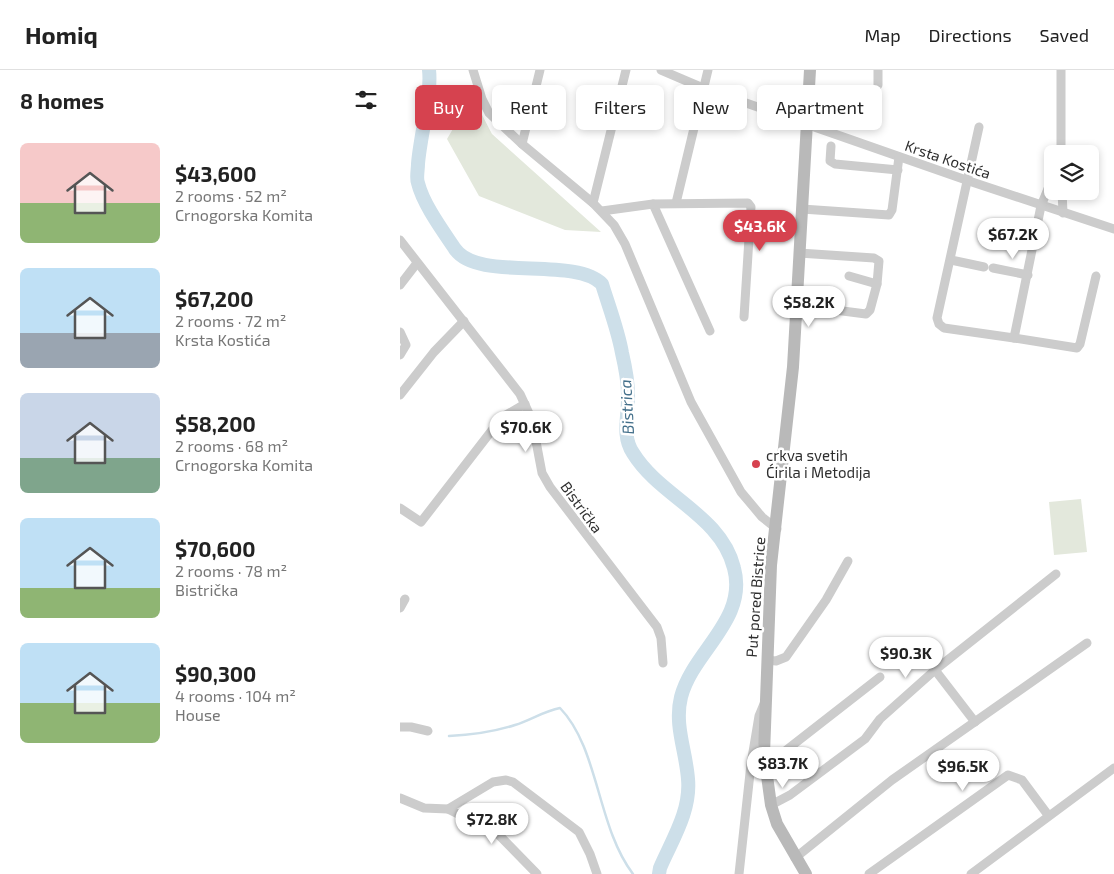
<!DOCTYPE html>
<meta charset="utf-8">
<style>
body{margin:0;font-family:"Exo 2",sans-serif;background:#f2f2f2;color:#222;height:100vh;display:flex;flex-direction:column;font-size:19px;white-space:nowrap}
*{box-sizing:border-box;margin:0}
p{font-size:16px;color:#767676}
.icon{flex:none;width:28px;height:28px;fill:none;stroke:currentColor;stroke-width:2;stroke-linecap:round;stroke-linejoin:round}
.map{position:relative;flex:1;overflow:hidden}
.drawer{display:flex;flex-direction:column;background:#fff;width:400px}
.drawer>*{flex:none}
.hud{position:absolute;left:15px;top:15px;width:475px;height:45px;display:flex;gap:10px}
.fabs{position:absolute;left:644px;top:75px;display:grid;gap:10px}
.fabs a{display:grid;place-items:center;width:55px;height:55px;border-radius:8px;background:#fff;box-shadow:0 2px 8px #0003;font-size:25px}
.price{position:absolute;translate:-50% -42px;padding:0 11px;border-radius:18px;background:#fff;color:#222;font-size:16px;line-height:32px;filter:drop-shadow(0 1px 2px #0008)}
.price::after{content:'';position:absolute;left:50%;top:30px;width:15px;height:11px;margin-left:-8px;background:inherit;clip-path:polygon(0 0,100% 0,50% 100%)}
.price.selected{background:#d6424f;color:#fff}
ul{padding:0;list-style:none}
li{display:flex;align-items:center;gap:15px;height:125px;padding:0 20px}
li span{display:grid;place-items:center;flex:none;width:140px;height:100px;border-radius:8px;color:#555}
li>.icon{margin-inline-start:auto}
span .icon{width:60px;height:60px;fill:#fffc;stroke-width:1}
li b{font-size:21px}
h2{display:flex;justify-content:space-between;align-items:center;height:60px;padding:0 20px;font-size:21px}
.chip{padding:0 18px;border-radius:8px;background:#fff;box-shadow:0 2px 8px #0003;font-size:18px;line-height:45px}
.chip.selected{background:#d6424f;color:#fff}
header{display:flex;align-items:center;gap:30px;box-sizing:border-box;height:70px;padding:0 25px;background:#fff;border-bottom:1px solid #e0e0e0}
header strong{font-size:24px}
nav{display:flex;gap:28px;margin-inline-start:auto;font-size:18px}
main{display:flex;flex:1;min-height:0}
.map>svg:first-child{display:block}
.green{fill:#e3e8dc}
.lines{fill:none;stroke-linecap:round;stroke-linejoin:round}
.stream{stroke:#cddfe9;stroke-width:2.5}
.river{stroke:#cddfe9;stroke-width:14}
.street{stroke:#ccc;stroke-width:9}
.secondary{stroke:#b9b9b9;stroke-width:12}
.poi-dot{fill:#d6424f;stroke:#fff;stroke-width:2}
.labels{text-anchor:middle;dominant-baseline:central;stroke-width:5;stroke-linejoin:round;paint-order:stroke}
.street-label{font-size:15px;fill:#2f2f2f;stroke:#fff}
.poi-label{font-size:15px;fill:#2f2f2f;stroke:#fff;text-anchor:start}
.water-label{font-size:16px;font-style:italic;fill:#44708b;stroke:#fff}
</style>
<header>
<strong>Homiq</strong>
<nav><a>Map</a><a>Directions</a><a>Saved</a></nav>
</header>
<main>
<section class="drawer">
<h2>8 homes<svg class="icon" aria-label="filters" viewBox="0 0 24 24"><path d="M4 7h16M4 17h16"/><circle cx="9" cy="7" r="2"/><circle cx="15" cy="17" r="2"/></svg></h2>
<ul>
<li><span style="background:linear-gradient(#f6c9c9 60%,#8fb573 0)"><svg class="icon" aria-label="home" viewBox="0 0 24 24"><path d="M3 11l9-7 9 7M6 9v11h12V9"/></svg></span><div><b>$43,600</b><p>2 rooms · 52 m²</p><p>Crnogorska Komita</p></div></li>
<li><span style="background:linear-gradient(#bfe0f5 65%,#9aa5b1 0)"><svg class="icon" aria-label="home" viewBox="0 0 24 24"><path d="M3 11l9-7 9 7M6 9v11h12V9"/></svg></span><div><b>$67,200</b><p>2 rooms · 72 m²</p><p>Krsta Kostića</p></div></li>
<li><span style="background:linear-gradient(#c9d6e8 65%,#7fa58c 0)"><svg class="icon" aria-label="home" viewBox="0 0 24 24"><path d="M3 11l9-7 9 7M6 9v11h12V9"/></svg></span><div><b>$58,200</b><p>2 rooms · 68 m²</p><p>Crnogorska Komita</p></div></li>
<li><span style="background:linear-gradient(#bfe0f5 70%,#8fb573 0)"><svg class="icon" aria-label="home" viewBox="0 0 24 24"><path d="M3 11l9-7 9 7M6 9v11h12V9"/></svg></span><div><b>$70,600</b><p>2 rooms · 78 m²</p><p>Bistrička</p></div></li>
<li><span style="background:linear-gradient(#bfe0f5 60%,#8fb573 0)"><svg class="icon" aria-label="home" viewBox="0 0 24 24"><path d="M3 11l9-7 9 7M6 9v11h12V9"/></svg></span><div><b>$90,300</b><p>4 rooms · 104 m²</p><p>House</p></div></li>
</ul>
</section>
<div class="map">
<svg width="714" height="804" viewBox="0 0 714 804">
<rect width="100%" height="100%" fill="#fff"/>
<g class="green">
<path d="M80,41L92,64L201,162L165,160L79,126L47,69L54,57Z"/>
<path d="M681,429L687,482L654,485L649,432Z"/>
</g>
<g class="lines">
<path class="stream" d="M49,666C71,665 93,662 115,655C131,650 144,641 160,638C199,678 197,757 233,804"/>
<path class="river" d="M29,0C32,24 20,67 18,94C18,100 16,108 18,113C23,134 43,161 55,179C77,212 175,186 202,214C209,237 218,260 222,283C225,296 228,311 228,324C229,345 221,365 233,383C260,427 321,445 334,498C348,550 293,581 281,627C274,655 286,681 288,709C291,741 272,770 260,798L259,804"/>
<g class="street">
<path d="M73,0L82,29L89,43L122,74L193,133"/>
<path d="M226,0L193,133L214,155L225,174L291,332L341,422L362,447L377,459"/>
<path d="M261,0L303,18L569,111L714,159"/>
<path d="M478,0V15"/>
<path d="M579,57L537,248L539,254L544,258L614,268L641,136L652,109"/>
<path d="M122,74L140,0"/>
<path d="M431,76L430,91L435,94L498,100"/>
<path d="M661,84V0"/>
<path d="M662,121L663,143"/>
<path d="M276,133L308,0"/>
<path d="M253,134L310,261"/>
<path d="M402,139L489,145L492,140L499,87"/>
<path d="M202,141L253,134L348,133L351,137L344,247"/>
<path d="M0,170L120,324L132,350L142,403L150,417L257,557L261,568L263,593"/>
<path d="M399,183L474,188L479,191L477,214L449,206"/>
<path d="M551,190L584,197"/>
<path d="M593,198L628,205"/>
<path d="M0,215L17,193"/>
<path d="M396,235L466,244L470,240L477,214"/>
<path d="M0,262L6,275L0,285"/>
<path d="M614,268L677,278L680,274L696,206"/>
<path d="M0,325L34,282L64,251"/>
<path d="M0,438L21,452L96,355L106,345L125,334"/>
<path d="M0,538L5,529"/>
<path d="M367,590L376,591L386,587L426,530L448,491"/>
<path d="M535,600L575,652"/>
<path d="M0,657H11L28,661"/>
<path d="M364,684L380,685L480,607"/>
<path d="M0,728L24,738L48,739L93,712L106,710L113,712L179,762L190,784L197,804"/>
<path d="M371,735L390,725L465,669L480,649L535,600L656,504"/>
<path d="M48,739L98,764L137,804"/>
<path d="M395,788L492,710L687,573"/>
<path d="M339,804L351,694L359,646L364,634"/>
<path d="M469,804L608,705L622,710L648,745"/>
<path d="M571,804L714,698"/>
</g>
<path class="secondary" d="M406,804L377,754L371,735L364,684L371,495L393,297L410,0"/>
</g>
<circle class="poi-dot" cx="356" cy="394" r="5"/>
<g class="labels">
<g class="street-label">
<text transform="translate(548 89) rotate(19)">Krsta Kostića</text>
<text transform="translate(182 437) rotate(54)">Bistrička</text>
<text transform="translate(355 527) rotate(-86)">Put pored Bistrice</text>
</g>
<g class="poi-label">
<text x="366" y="385">crkva svetih<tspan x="366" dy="17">Ćirila i Metodija</tspan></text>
</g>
<g class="water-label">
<text transform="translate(226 337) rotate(-93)">Bistrica</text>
</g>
</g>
</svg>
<div class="fabs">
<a><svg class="icon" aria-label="layers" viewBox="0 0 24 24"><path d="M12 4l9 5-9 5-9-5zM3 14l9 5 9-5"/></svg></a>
</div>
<b class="price selected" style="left:360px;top:182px">$43.6K</b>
<b class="price" style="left:613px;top:190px">$67.2K</b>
<b class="price" style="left:409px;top:258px">$58.2K</b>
<b class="price" style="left:126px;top:383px">$70.6K</b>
<b class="price" style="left:506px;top:609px">$90.3K</b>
<b class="price" style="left:383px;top:719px">$83.7K</b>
<b class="price" style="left:563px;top:722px">$96.5K</b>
<b class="price" style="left:92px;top:775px">$72.8K</b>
<div class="hud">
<a class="chip selected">Buy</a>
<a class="chip">Rent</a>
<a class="chip">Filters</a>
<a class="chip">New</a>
<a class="chip">Apartment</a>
</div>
</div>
</main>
